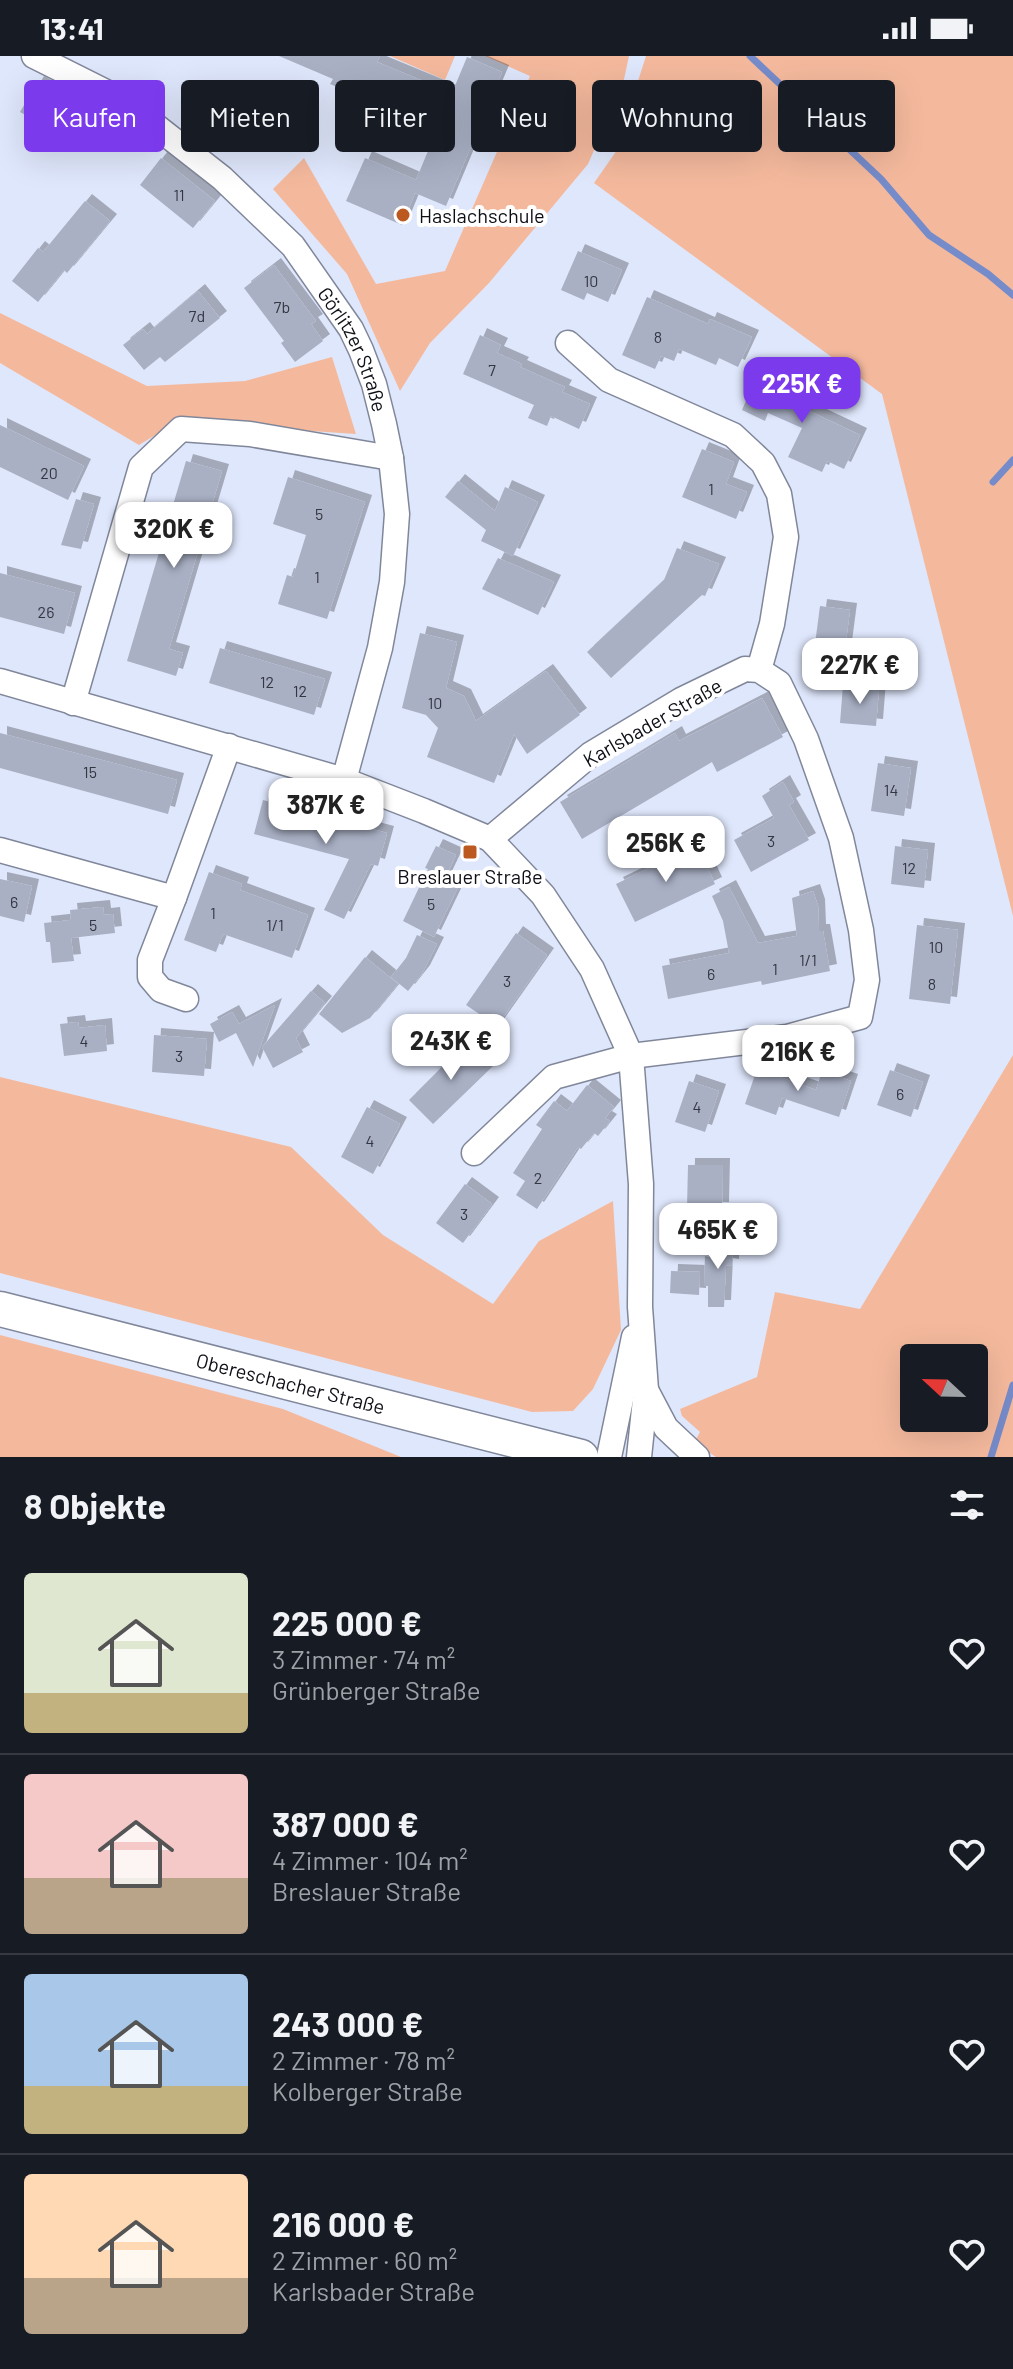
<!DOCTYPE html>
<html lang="de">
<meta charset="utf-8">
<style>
body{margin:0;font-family:Barlow,sans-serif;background:#242831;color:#f1f3f6;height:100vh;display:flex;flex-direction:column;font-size:30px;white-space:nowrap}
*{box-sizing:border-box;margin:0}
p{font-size:26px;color:#9ea1a6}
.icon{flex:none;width:44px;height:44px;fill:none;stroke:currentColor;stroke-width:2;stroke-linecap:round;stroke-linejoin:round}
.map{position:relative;height:1401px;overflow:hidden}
.side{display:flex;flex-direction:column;background:#171b24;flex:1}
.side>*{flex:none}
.hud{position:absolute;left:24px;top:24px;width:966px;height:72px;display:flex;gap:16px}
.needle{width:52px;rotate:292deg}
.tools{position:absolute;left:900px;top:1288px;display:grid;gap:16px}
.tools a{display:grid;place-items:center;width:88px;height:88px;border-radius:8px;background:#171b24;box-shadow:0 8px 32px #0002;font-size:40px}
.price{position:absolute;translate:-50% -68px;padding:0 18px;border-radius:16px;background:#fff;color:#222;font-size:26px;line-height:52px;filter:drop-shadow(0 2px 4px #0008)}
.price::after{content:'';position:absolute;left:50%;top:48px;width:24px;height:18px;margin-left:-12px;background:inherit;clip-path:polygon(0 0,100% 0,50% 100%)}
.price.selected{background:#7c3aed;color:#fff}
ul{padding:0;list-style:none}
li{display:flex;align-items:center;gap:24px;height:200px;padding:0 24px}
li+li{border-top:2px solid #363941}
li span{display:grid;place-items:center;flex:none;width:224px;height:160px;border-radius:8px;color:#555}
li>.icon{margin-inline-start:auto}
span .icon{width:96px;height:96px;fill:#fffc;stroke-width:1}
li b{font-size:34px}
h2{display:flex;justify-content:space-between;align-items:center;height:96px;padding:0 24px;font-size:34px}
.pill{padding:0 28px;border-radius:8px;background:#171b24;box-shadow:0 8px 32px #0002;font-size:28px;line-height:72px}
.pill.selected{background:#7c3aed;color:#fff}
.status{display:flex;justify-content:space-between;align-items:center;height:56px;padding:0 40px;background:#171b24;direction:ltr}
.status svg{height:22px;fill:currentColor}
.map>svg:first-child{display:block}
.green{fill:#f4b99d;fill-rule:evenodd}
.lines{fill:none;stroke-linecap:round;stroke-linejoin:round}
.stream{stroke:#768bc9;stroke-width:7}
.building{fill:#a9b0c4;filter:url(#shadow)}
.minor-casing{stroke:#80879a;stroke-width:27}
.secondary-casing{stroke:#80879a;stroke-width:37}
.minor{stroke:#fff;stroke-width:24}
.secondary{stroke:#fff;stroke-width:34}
.poi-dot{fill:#bc5921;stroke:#fff;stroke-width:3}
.labels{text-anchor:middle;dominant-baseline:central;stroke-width:8;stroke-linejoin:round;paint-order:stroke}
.number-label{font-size:16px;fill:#343742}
.poi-label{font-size:20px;fill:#0d0f16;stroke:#fff;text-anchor:start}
.street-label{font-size:20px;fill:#0d0f16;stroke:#fff}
</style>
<div class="status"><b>13:41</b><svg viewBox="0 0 49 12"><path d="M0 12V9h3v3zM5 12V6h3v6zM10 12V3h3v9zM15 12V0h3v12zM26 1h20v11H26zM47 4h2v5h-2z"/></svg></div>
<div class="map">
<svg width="1013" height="1401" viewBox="0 0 1013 1401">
<defs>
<filter id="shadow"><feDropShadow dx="7" dy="-7" stdDeviation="0" flood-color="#0004"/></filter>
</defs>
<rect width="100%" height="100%" fill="#dfe7fc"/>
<g class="green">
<path d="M390,0H455L445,24Z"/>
<path d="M485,0H629L623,28L588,108L489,227L430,287L400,335L347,218L273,133L304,102L376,228L445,215L530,20Z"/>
<path d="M646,0H1013V860L882,338L594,127L615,97Z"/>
<path d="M0,257L147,330L245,325L332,301L356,378L177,366L139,389L0,307Z"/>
<path d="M1013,999V1401H716L694,1387L700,1376L682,1360L680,1353L757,1321L775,1236L860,1253ZM914,1302H974V1362H914Z"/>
<path d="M0,1021L291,1091L383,1179L493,1248L539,1185L613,1145L621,1274L593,1333L573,1355L532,1356L0,1217Z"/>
<path d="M0,1279L283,1353L401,1401H0Z"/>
</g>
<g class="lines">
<g class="stream">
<path d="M750,0L881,123L929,179L988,218L1013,239"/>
<path d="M993,426L1013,404"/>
<path d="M991,1401L1013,1329"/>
</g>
</g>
<g class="building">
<path d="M279,0H380L377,6L452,37L467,1L502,16L446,150L415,137L402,169L346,145L365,102L416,124L437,73L330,28L333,23Z"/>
<path d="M37,27L96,60L79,89L20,56Z"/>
<path d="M161,102L215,145L193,172L140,129Z"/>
<path d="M85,145L110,165L67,217L64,214L38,246L12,225L38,192L43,196Z"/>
<path d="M578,195L622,214L608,246L587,237L584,244L561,234Z"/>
<path d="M274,209L316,265L311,268L323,285L295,306L281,287L284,285L244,232Z"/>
<path d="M198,235L220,262L165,306L160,301L144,314L123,289L143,273L147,278Z"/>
<path d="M647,241L708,268L710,263L752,281L738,311L719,302L716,309L679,293L674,305L661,300L655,313L622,299Z"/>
<path d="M480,279L501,289L497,297L522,308L520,311L565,331L562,336L590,348L579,373L551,360L547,370L528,362L534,349L463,318Z"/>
<path d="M758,317L798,334L792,347L860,379L844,413L827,405L822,416L788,401L802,372L768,357L765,365L742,354Z"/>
<path d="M0,369L84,410L68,444L0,411Z"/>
<path d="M702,393L734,406L726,428L747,436L736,463L682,441Z"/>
<path d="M186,405L222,415L169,593L183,597L176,620L127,605Z"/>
<path d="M288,421L365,446L327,563L278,548L287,519L293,521L306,479L273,468Z"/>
<path d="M458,425L495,455L505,431L538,446L513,500L481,485L486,474L445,441Z"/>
<path d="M76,443L94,448L81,493L61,489Z"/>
<path d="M677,492L719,508L705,540L702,539L611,622L587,596L664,524Z"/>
<path d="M498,502L554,526L538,559L482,533Z"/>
<path d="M0,517L75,537L64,578L0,561Z"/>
<path d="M820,550L850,554L845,592L815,588Z"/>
<path d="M420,577L457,586L446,632L464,640L476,665L546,615L580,659L527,698L514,678L494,727L427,701L438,672L426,659L402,652Z"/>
<path d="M220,592L325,623L314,659L209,627Z"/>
<path d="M843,629L879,632L876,670L840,667Z"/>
<path d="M762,642L783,681L717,716L712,706L582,783L560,746L675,677L679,685Z"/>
<path d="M0,677L177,724L168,758L0,712Z"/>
<path d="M878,707L911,712L904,760L871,755Z"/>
<path d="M783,726L794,746L789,749L809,784L751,816L734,784L774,762L762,740Z"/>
<path d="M263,744L387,777L378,810L371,808L344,863L324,854L349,803L254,778Z"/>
<path d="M697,789L715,828L635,866L616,828Z"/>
<path d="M436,790L456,799L445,822L459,829L434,881L403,865L428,813L425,812Z"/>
<path d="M895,790L928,794L924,832L891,828Z"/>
<path d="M209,816L242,828L240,834L308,859L292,902L223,878L216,896L184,884Z"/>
<path d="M0,823L32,830L24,866L0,860Z"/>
<path d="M729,831L758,887L797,880L792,842L813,835L818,850L819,875H823L830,915L762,929L761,925L668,943L662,910L729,897L723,865L712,840Z"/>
<path d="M103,851L104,859L113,858L115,877L71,882L74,905L52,907L50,886H46L44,867L71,864L70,854Z"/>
<path d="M917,869L958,874L950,948L909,943Z"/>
<path d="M516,877L547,899L497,970L466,949Z"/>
<path d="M417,879L437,888L423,916L408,935L391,921L406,902Z"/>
<path d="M365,901L398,928L370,962L342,977L319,958Z"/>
<path d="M311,935L325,947L296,982L303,996L273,1012L262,991Z"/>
<path d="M275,949L253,1011L236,977L219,986L210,968L232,956L239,968Z"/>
<path d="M78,966L79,972L105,969L107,995L64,1000L60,968Z"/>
<path d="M154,979L207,983L204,1020L152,1016Z"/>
<path d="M469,984L494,1009L433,1068L409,1044Z"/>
<path d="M757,1013L816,1034L822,1015L851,1025L839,1061L782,1042L776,1059L745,1048Z"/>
<path d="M890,1014L923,1026L911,1061L877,1049Z"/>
<path d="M689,1025L719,1035L705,1076L675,1066Z"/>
<path d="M587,1029L614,1051L605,1062L610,1065L598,1080L594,1077L581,1093L578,1091L537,1153L516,1139L525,1125L513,1117L542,1073L536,1069L554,1045L567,1055Z"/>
<path d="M367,1051L400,1068L373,1118L341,1101Z"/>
<path d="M688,1109H723L722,1153L687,1152Z"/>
<path d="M465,1128L492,1148L463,1187L436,1167Z"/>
<path d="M710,1184H733L732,1210L726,1209L724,1251H708V1230H704L705,1200L709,1201Z"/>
<path d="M671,1215L700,1216L699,1239L670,1237Z"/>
</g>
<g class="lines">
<g class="minor-casing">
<g id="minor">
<path id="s1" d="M34,0L108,37L139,57L222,122L293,190L351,273L361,294L374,328L384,368L391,402L397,458L392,526L380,592L344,724"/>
<path d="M568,287L609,324L733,379L763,407L779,438L786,481L772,568L759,614"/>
<path d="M0,625L344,724L424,755L490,783L543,839L592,913L631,1000L641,1128L640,1251L646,1334L639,1401"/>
<path d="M73,647L141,411L181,373L250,378L391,402"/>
<path d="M0,794L174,842L229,690"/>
<path d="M174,842L150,904V921L161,934L186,943"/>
<path d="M474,1097L554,1021L631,1000L787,981L860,961L867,924L861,874L841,782L806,683L779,627L759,614L745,613L681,644L591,698L490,783"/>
<path d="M646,1334L666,1372L697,1401"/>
<path d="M609,1401L634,1281"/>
</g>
</g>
<g class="secondary-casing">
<g id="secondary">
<path id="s2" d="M0,1253L581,1401"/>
</g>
</g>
<use href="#minor" class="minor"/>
<use href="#secondary" class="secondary"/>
</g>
<g class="poi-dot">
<circle cx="403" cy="159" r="8"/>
<rect x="462" y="788" width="16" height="16" rx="4"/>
</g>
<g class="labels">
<g class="number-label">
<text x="179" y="138">11</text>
<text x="591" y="224">10</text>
<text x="282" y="250">7b</text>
<text x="197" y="259">7d</text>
<text x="658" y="280">8</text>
<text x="492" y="313">7</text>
<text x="49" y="416">20</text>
<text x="711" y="432">1</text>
<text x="319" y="457">5</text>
<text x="317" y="520">1</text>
<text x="46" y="555">26</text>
<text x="267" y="625">12</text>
<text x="300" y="634">12</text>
<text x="435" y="646">10</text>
<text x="90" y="715">15</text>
<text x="891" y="733">14</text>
<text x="771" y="784">3</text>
<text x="909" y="811">12</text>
<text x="14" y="845">6</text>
<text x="431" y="847">5</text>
<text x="213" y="856">1</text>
<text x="93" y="868">5</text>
<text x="275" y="868">1/1</text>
<text x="936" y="890">10</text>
<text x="808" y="903">1/1</text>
<text x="775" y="912">1</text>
<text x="711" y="917">6</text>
<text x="507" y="924">3</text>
<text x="932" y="927">8</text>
<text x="84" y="984">4</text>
<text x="179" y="999">3</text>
<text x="900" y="1037">6</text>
<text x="697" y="1050">4</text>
<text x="370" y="1084">4</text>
<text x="538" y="1121">2</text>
<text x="464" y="1157">3</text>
</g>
<g class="poi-label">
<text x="419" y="159">Haslachschule</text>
<text x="470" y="820" text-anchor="middle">Breslauer Straße</text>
</g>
<g class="street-label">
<text stroke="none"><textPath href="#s1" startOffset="444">Görlitzer Straße</textPath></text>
<text transform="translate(652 666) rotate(-30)">Karlsbader Straße</text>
<text stroke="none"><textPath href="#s2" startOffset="300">Obereschacher Straße</textPath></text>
</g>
</g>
</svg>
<div class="tools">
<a><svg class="needle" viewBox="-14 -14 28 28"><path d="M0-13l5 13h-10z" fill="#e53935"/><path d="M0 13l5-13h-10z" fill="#9ea1a6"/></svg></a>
</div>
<b class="price selected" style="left:802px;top:369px">225K €</b>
<b class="price" style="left:174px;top:514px">320K €</b>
<b class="price" style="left:860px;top:650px">227K €</b>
<b class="price" style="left:326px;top:790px">387K €</b>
<b class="price" style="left:666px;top:828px">256K €</b>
<b class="price" style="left:451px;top:1026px">243K €</b>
<b class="price" style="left:798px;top:1037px">216K €</b>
<b class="price" style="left:718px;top:1215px">465K €</b>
<div class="hud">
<a class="pill selected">Kaufen</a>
<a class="pill">Mieten</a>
<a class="pill">Filter</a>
<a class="pill">Neu</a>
<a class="pill">Wohnung</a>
<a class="pill">Haus</a>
</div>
</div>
<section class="side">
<h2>8 Objekte<svg class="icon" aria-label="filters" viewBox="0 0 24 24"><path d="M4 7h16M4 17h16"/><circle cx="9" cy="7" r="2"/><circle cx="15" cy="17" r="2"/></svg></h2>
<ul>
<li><span style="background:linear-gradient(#dfe7d0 75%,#c2b280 0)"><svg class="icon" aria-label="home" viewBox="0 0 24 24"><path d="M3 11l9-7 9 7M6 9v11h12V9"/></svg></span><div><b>225 000 €</b><p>3 Zimmer · 74 m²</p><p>Grünberger Straße</p></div><svg class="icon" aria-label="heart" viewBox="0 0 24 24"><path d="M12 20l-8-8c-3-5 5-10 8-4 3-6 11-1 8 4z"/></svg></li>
<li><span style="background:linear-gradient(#f6c9c9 65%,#b9a48a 0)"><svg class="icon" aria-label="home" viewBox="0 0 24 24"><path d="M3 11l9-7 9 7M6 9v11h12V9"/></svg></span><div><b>387 000 €</b><p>4 Zimmer · 104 m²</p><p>Breslauer Straße</p></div><svg class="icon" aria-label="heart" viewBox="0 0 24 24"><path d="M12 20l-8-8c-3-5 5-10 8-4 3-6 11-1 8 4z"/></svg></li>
<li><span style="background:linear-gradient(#a9c7e8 70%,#c2b280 0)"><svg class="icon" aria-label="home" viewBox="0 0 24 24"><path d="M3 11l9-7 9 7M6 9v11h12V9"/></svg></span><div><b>243 000 €</b><p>2 Zimmer · 78 m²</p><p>Kolberger Straße</p></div><svg class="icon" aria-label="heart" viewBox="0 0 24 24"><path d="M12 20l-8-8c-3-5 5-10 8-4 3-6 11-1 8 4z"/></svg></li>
<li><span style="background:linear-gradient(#ffd9b3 65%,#b9a48a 0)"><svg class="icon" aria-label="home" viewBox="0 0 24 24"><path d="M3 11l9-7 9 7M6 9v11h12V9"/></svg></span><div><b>216 000 €</b><p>2 Zimmer · 60 m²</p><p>Karlsbader Straße</p></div><svg class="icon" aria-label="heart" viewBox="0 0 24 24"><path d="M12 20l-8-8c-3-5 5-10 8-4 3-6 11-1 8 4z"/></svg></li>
</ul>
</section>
